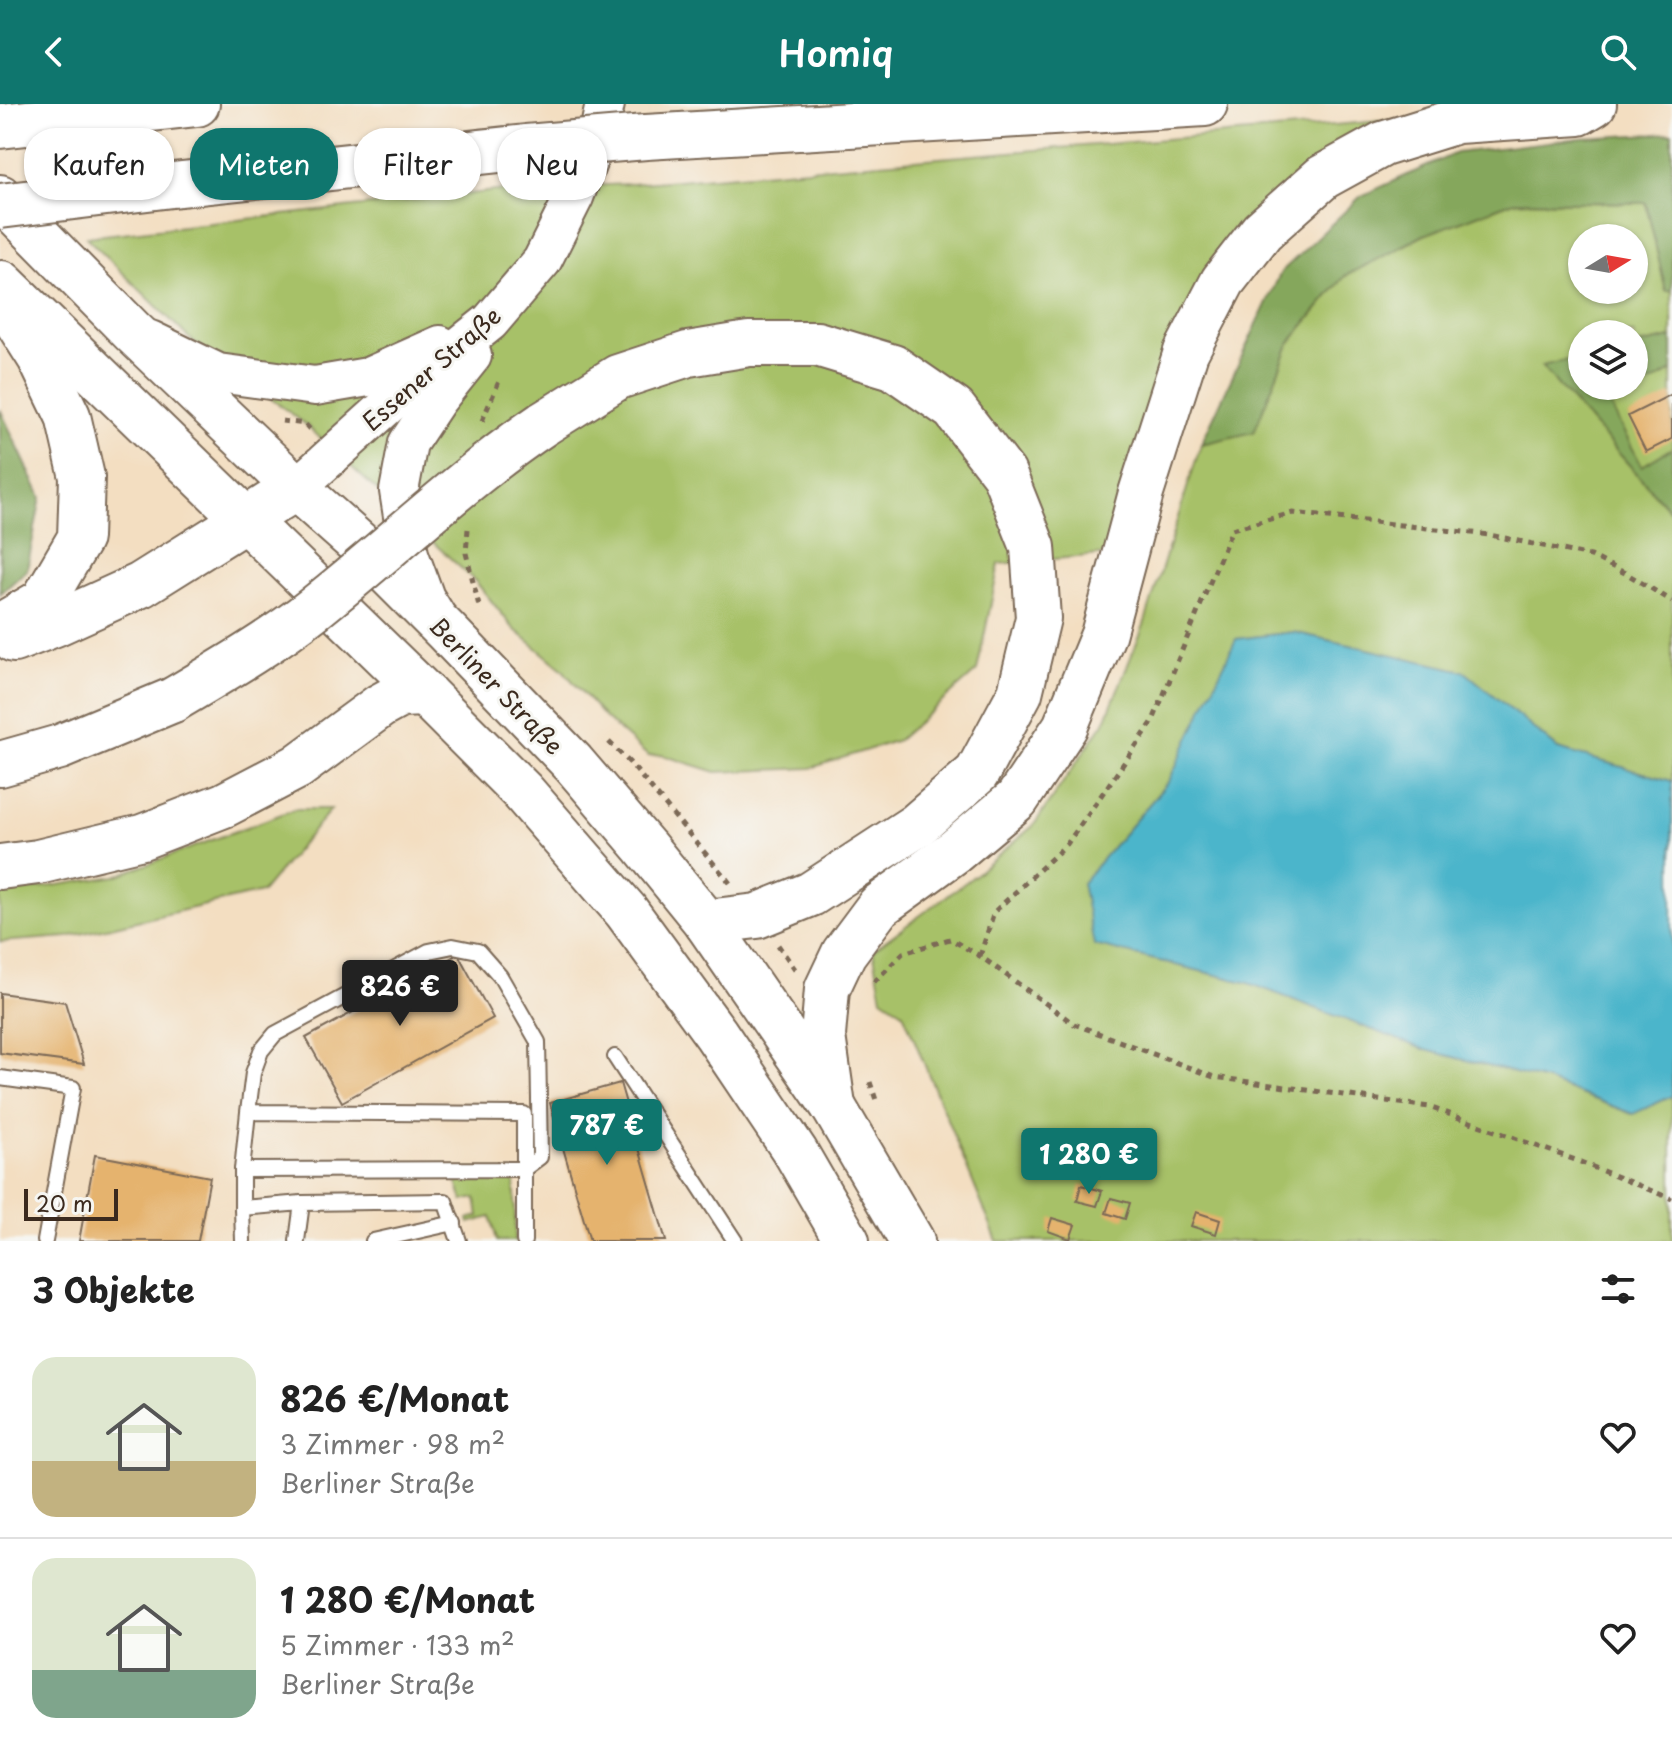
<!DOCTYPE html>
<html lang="de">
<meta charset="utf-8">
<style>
body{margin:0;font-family:"Playpen Sans",sans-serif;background:#f6f6f6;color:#222;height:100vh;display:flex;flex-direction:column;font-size:30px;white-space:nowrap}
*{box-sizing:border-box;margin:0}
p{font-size:26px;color:#767676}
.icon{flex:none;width:44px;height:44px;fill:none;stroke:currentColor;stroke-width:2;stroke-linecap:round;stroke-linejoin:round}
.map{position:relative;height:1137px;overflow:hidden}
.panel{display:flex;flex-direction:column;background:#fff;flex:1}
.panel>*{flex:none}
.guide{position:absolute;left:24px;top:24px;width:800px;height:72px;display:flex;gap:16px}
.needle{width:52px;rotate:79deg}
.buttons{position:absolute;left:1568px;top:120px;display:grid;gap:16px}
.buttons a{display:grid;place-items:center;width:80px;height:80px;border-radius:50%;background:#fff;box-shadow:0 2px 6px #0004;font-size:40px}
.scale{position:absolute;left:24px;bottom:20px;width:94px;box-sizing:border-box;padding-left:8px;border:4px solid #3b2a1e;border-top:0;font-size:22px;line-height:28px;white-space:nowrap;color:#3b2a1e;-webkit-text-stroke:6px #f6f6f2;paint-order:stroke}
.price{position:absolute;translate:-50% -68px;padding:0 18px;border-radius:8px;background:#0f766e;color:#fff;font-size:26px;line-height:52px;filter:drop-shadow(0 2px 4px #0008)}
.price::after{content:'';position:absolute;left:50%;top:48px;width:24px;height:18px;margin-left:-12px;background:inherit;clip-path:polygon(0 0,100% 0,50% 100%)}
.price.active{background:#222;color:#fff}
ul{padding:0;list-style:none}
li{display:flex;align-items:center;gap:24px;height:200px;padding:0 32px}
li+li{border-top:2px solid #e0e0e0}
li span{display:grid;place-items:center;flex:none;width:224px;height:160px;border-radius:24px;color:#555}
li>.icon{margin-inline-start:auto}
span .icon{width:96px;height:96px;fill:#fffc;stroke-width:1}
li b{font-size:34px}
h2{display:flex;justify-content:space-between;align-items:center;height:96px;padding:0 32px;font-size:34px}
.chip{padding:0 28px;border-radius:32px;background:#fff;box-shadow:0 2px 6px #0004;font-size:28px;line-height:72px}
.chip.active{background:#0f766e;color:#fff}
header{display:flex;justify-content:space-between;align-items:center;height:104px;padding:0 32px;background:#0f766e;color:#fff;font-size:36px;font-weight:600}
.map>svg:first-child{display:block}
.green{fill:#a7c168;stroke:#717643;stroke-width:2;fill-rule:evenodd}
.forest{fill:#85a75c;stroke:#60683d;stroke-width:2}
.water{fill:#4cb5cb;stroke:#447074;stroke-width:2}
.building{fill:#e5b36e}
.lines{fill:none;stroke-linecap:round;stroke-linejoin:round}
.service-casing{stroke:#7b6957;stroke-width:18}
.secondary-casing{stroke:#7b6957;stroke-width:42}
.primary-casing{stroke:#7b6957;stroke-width:48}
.motorway-casing{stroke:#7b6957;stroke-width:48}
.path{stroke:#7b6957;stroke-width:5;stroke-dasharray:6 6;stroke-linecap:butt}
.service{stroke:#fff;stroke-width:14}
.secondary{stroke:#fff;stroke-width:38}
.primary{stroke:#fff;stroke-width:44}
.motorway{stroke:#fff;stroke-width:44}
.motorway-bridge-casing{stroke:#7b6957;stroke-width:48;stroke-linecap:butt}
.motorway-bridge{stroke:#fff;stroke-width:44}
.labels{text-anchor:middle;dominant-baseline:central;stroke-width:6;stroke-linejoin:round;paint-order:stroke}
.street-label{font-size:24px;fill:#3b2a1e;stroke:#f6f6f2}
</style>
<header><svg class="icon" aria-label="back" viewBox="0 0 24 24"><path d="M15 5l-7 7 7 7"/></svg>Homiq<svg class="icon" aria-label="search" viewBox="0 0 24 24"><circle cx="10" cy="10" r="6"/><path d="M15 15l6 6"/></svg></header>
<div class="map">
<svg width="1672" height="1137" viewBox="0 0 1672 1137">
<rect width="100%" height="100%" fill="#f6f6f2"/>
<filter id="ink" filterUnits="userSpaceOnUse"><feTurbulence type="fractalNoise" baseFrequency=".0125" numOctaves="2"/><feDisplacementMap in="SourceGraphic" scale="16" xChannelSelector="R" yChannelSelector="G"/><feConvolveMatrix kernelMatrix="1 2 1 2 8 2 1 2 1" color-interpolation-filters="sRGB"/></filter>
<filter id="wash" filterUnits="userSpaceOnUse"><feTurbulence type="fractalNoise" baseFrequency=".006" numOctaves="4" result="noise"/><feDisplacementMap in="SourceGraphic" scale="32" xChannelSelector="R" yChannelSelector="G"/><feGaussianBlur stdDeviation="1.8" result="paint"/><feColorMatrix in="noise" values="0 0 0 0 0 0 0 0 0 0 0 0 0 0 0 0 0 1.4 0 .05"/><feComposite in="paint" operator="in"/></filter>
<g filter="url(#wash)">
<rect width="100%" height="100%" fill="#f3dec1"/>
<g class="green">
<path d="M1393,16L1224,150L1110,450L999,460L977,567L898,636L811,664L716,668L662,651L648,652L605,614L562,565L514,525L476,478L305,320L188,233L86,133L514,85L630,80Z"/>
<path d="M1514,97L1646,99L1666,187H1672V234L1634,242V230H1582V253L1542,262L1672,409V677L1558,645L1463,567L1293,528L1237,535L1169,677L1082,779L1095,841L1249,879L1426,946L1546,977L1632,1010L1672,992V1137H997L903,908L882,894L873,846L970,775L1033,722L1105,617L1144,521L1201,340L1254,327L1290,238L1345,172L1424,131ZM1582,134H1634V186H1582Z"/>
<path d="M1672,267V344L1642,363L1610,302Z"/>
<path d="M295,705H331L262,788L67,833L0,838V790L116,772Z"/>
<path d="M515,1075V1137H497L491,1113L469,1119L468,1115L479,1112L476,1094L463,1097L456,1076Z"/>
</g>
<g class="forest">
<path d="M1672,29V187H1666L1646,99L1514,97L1424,131L1345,172L1290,238L1254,328L1201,340L1281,168L1361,92L1456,49L1581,34Z"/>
<path d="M1672,234V267L1610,302L1642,362L1672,344V409L1541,262L1582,253V282H1634V242Z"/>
<path d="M0,305L41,393L27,466L0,490Z"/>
</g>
<path class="water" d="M1293,528L1464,567L1558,645L1672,677V992L1633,1010L1546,977L1426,946L1249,879L1094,841L1082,779L1169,677L1236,535Z"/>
<g id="blocks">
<g class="building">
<path d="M1672,290V335L1646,348L1628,312Z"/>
<path d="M458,850L493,914L342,998L306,934Z"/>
<path d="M0,889L65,898L84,960L0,949Z"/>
<path d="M620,979L666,1137H590L550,999Z"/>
<path d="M95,1051L210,1073L198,1137H79Z"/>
<path d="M1081,1081L1102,1087L1097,1102L1077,1097Z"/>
<path d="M1111,1094L1130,1099L1125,1115L1106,1109Z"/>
<path d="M1196,1108L1220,1116L1216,1130L1191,1122Z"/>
<path d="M1052,1114L1075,1121L1070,1135L1048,1127Z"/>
</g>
</g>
</g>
<g filter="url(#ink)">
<use href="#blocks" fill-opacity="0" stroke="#7b6957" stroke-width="2"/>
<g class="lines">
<g class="service-casing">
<g id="service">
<path d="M615,953L735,1137"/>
<path d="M0,974L73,984L45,1137"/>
<path d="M248,1008L253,969L261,947L275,930L429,847L453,842L478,847L500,872L538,938L540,1053L524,1065L242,1066L248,1008L524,1010V1137"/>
<path d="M242,1104V1066"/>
<path d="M243,1137L242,1104L302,1099"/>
<path d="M297,1137L302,1099L445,1097L459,1137"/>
<path d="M373,1137L454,1119"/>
</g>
</g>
<g class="secondary-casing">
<g id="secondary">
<path d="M150,236L218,269L315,282L368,273L440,241"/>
<path d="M296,384L406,285L490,218L542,157L574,93L600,24L605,0"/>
<path d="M435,510L425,494L409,450L399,387L408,339L436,297L472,252"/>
</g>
</g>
<g class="primary-casing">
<g id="primary">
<path d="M0,93L132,227L296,384L358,439L445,526L573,659L645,743L706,818L833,1002L912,1137"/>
<path d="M2,179L425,590L522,687L626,807L716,930L796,1049L847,1137"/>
</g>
</g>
<g class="motorway-casing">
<g id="motorway">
<path d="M0,22L197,0"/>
<path d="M646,33L1205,0"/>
<path d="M172,81L526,43"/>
<path d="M0,191L40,254L68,312L82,373L80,434L43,497L0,522"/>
<path d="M543,320L618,273L688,250L749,240H817L893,263L954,305L1004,370L1033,443L1038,514L1020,589L977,669L917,721L811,790L757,812L706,818"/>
<path d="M14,536L55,520L141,481L296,384"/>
<path d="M0,660L60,643L173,596"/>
<path d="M0,763L38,758L142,733L224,701L297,663L380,602L400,591L425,590"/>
<path d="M833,1002L823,932L827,885L844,849L879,802L955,747L1017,695L1065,623L1103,531L1141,389L1186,248L1223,177L1262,127L1323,73L1383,40L1457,17L1579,9L1594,0"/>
</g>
</g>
<g class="path">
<path d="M282,317L305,320L312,328"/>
<path d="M482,317L500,275"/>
<path d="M468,425L466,449L480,506"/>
<path d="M609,638L630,659L730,779"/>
<path d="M778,841L795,865"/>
<path d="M980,852L994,808L1067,740L1152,619L1232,425L1293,409L1490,431L1591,452L1627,470L1672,497"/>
<path d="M874,878L903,849L950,835L980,852L1074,920L1214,973L1429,1003L1578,1057L1672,1095"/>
<path d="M870,978L877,999"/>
</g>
<use href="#service" class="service"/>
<use href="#secondary" class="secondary"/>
<use href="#primary" class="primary"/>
<use href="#motorway" class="motorway"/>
<g class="motorway-bridge-casing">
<g id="motorway-bridge">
<path d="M526,43L646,33"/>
<path d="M0,102L172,81"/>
<path d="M173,596C222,567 272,538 316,503C392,443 463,374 543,320"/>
</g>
</g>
<use href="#motorway-bridge" class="motorway-bridge"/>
</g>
</g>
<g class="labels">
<g class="street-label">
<text transform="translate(431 264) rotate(-41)">Essener Straße</text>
<text transform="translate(497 581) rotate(46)">Berliner Straße</text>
</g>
</g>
</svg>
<div class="buttons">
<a><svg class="needle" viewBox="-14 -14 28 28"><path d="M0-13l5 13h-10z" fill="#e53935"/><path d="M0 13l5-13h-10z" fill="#767676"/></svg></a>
<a><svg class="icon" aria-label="layers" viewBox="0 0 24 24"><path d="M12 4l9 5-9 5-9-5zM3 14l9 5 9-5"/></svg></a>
</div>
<div class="scale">20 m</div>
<b class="price active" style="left:400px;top:924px">826 €</b>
<b class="price" style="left:607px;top:1063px">787 €</b>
<b class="price" style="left:1089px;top:1092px">1 280 €</b>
<div class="guide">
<a class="chip">Kaufen</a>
<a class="chip active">Mieten</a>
<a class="chip">Filter</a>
<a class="chip">Neu</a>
</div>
</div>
<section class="panel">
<h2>3 Objekte<svg class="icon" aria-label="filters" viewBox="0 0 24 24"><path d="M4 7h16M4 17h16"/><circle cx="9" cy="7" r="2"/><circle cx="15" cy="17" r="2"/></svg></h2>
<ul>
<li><span style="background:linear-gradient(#dfe7d0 65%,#c2b280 0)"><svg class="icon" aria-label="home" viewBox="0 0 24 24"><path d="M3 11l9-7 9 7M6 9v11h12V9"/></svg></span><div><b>826 €/Monat</b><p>3 Zimmer · 98 m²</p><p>Berliner Straße</p></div><svg class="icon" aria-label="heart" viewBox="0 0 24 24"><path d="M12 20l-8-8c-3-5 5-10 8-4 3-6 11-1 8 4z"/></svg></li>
<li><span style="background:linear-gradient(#dfe7d0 70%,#7fa58c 0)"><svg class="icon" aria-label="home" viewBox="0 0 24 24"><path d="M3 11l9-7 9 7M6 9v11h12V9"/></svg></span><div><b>1 280 €/Monat</b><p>5 Zimmer · 133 m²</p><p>Berliner Straße</p></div><svg class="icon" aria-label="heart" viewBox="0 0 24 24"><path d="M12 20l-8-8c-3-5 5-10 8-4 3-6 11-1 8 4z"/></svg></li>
</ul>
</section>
